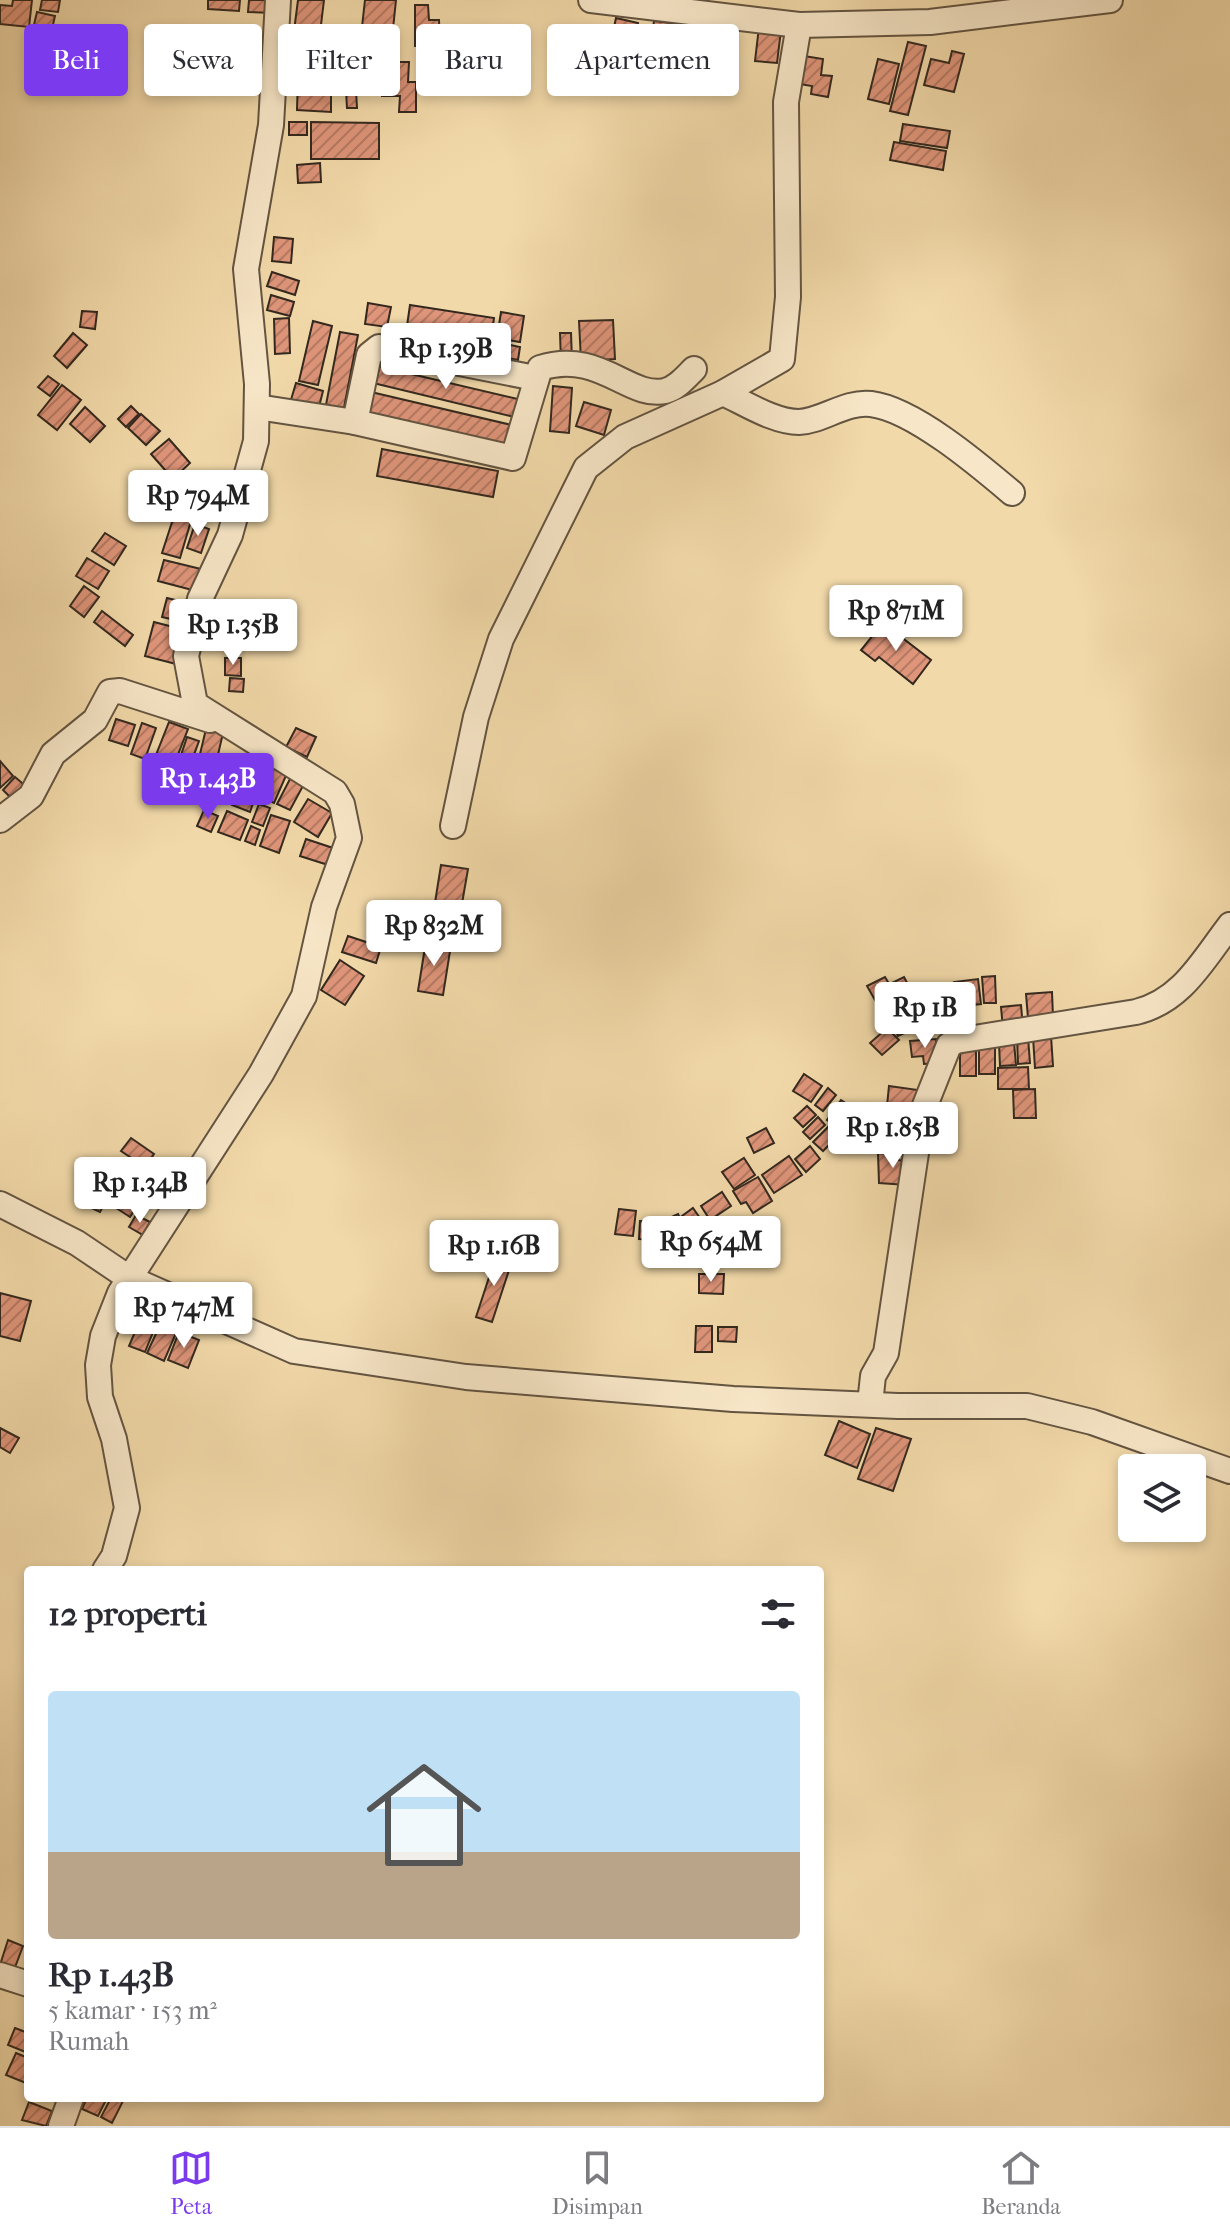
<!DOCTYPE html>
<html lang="id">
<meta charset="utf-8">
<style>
body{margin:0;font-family:"IM FELL French Canon",serif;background:#f7f7f7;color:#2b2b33;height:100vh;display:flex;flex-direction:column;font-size:30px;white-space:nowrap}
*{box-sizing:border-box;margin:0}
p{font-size:26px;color:#7c7c81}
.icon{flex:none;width:44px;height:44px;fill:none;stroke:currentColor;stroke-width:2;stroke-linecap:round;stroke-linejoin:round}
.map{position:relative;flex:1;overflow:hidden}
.panel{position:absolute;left:24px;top:1566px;width:800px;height:536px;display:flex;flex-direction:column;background:#fff;border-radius:8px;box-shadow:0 4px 12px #0003}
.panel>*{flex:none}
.top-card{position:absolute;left:24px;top:24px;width:800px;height:72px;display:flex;gap:16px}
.tools{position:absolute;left:1118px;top:1454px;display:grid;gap:16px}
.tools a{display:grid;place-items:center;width:88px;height:88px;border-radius:8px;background:#fff;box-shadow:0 4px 12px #0003;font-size:40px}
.price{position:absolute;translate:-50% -68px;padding:0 18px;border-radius:8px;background:#fff;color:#222;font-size:26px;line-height:52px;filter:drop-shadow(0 2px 4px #0008)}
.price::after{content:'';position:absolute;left:50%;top:48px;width:24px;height:18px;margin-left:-12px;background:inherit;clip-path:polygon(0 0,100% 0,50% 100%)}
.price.current{background:#7c3aed;color:#fff}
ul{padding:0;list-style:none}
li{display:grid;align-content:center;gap:16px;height:424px;padding:0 24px}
li span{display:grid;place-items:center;height:248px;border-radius:8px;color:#555}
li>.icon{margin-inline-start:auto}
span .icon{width:144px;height:144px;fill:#fffc;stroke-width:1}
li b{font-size:34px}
h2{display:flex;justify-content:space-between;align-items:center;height:96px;padding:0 24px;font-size:34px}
.pill{padding:0 28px;border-radius:8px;background:#fff;box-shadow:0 4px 12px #0003;font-size:28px;line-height:72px}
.pill.current{background:#7c3aed;color:#fff}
.tab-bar{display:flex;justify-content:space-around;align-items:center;height:112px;border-top:2px solid #e1e1e2;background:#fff;font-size:22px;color:#7c7c81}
.tab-bar a{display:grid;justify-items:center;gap:4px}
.tab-bar .current{color:#7c3aed}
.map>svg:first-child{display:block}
.building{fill:url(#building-hatch);stroke:#33281e;stroke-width:2}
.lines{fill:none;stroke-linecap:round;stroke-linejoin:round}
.minor-casing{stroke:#635441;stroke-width:28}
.minor{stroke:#f7e6c7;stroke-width:24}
</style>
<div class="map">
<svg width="1230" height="2126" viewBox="0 0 1230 2126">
<defs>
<pattern id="building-hatch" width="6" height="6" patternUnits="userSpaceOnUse" patternTransform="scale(2)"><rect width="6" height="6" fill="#df957a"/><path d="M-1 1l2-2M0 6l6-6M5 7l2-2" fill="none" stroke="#b57a63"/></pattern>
</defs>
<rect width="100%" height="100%" fill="#f2d9a9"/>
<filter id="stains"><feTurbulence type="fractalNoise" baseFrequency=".0025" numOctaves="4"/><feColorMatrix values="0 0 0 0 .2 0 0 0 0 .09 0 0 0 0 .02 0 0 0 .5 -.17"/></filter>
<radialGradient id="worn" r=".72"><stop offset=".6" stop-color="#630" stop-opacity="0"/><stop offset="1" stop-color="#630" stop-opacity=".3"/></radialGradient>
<g class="building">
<path d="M13,0H32L29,27L0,24V5L12,6Z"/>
<path d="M42,0H60L58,12L40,10Z"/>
<path d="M208,0H240L239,11L208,9Z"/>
<path d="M249,0H273V13L248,12Z"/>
<path d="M298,0H324L320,33L294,31Z"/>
<path d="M365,0H396L391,48L360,45Z"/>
<path d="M415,5H428L429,20H439L440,46H415Z"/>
<path d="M37,12L55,16L51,33L33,29Z"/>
<path d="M616,18L638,23L636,36L649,38L644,64L625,61L627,49L610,46Z"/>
<path d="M654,21L688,25L684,52L650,47Z"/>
<path d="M759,27L781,30L777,63L755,61Z"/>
<path d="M306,34L343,44L335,74L298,64Z"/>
<path d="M908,42L926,46L908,115L890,111Z"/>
<path d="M687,50L714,55L711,72L683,67Z"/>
<path d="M952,51L964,54L954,92L924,85L931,59L949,63Z"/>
<path d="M804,56L823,59L821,75L832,76L828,97L811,94L812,86L799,84Z"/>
<path d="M878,59L899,64L889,104L868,99Z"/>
<path d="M383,62H409L408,82H416V112H399L400,96H382Z"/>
<rect x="357" y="67" width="17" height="23"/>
<path d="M298,76L315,77L314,92L331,93V112L297,110Z"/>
<path d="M346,90H356L357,108H347Z"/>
<rect x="289" y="122" width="18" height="13"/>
<path d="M311,122L379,123V159H311Z"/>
<path d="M903,124L950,131L947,148L900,141Z"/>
<path d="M894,142L946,151L943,170L890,160Z"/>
<path d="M320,163L321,182L298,183L297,165Z"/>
<path d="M274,237L293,239L291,263L272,261Z"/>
<path d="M272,272L299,281L295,295L267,286Z"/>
<path d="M271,295L294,302L290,316L267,310Z"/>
<path d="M368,303L391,307L387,327L365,324Z"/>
<path d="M410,305L494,318L488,359L404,347Z"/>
<path d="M82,311L97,312L95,329L80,327Z"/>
<path d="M501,312L524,316L520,342L497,338Z"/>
<path d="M289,318L290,353L275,354L274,319Z"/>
<path d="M613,320L615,359L581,361L579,321Z"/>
<path d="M313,321L332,326L318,385L299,381Z"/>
<path d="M340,332L358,335L343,413L325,410Z"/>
<path d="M73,333L87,345L67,368L54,356Z"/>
<path d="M560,333H571L572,361L561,362Z"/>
<path d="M500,343L520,347L518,360L497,356Z"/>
<path d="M373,365L522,400L518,418L369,382Z"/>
<path d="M48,376L59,384L50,396L38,387Z"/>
<path d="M296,383L323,391L318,411L290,403Z"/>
<path d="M62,385L81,400L57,430L38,415Z"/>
<path d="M553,386L572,388L569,433L550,431Z"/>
<path d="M371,392L520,427L515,448L366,413Z"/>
<path d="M584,402L611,410L604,435L576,426Z"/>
<path d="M131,406L139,414L126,427L118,419Z"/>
<path d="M85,407L105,426L90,442L70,424Z"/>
<path d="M141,414L160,431L146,445L128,428Z"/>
<path d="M169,439L190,463L173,479L151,454Z"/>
<path d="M382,449L498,471L493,497L377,476Z"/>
<path d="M159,474L183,489L167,514L144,499Z"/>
<path d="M174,516L191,521L180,558L162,553Z"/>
<path d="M195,524L209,529L201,553L187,548Z"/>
<path d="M105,533L126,546L114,565L92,551Z"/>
<path d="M87,558L109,571L98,589L76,576Z"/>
<path d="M164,560L201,569L196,591L158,581Z"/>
<path d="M84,586L99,597L84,617L70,606Z"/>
<path d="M167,598L192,604L188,623L162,617Z"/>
<path d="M239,608L267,611L265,627L237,623Z"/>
<path d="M102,611L133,635L125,646L94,622Z"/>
<path d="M154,622L185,630L176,664L145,656Z"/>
<path d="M883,623L931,660L913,684L879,657L875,661L861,650Z"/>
<path d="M225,658H241V676L225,675Z"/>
<path d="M230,678L244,679L243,692L229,691Z"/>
<path d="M116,719L135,725L128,746L109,740Z"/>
<path d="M169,722L188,729L175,762L156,755Z"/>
<path d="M142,723L156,728L145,759L131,754Z"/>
<path d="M296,728L316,737L307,757L286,747Z"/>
<path d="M206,729L223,733L217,759L200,754Z"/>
<path d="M187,737L199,741L189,768L178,764Z"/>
<path d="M245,754L270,765L262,784L237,773Z"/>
<path d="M196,759L212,764L205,788L190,784Z"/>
<path d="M0,761L13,776L0,788Z"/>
<path d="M275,765L288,771L274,803L261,797Z"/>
<path d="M15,777L28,788L15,802L3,790Z"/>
<path d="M291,777L304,784L290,810L277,804Z"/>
<path d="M241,783L258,789L250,812L232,805Z"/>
<path d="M308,799L332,813L318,837L294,822Z"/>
<path d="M259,804L270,808L263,826L252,822Z"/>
<path d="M204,810L218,816L211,832L197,826Z"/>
<path d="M227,811L248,820L240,840L218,832Z"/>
<path d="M271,815L290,821L279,853L260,846Z"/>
<path d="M251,826L260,830L255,845L245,841Z"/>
<path d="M306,839L333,848L328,865L300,856Z"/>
<path d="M441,865L468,869L456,938L430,934Z"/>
<path d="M348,936L381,947L376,963L342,952Z"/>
<path d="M426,941L451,945L443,995L418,991Z"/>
<path d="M340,960L364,976L345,1005L321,990Z"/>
<path d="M995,976L996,1003H984L982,977Z"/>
<path d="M885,977L898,999L880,1009L867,986Z"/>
<path d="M904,977L914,996L902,1002L892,983Z"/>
<path d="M978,979L981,1004L963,1006L961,992L956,993L954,982Z"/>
<path d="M1052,992L1053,1017L1028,1018L1026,994Z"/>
<path d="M1021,1005L1023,1028L1003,1029L1001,1007Z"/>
<path d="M908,1011L916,1028L898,1036L890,1019Z"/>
<path d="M887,1028L899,1040L882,1055L870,1043Z"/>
<path d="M1051,1036L1053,1066L1035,1068L1033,1037Z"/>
<path d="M1028,1037L1030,1063L1018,1064L1017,1038Z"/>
<path d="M936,1039L938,1063L924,1064L923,1056L912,1057L910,1041Z"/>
<rect x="960" y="1042" width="16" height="34"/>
<path d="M1014,1042L1016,1065L1000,1066L999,1043Z"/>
<rect x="979" y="1043" width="16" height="31"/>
<path d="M1028,1067L1029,1089H998V1068Z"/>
<path d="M804,1074L822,1086L811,1102L793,1091Z"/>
<path d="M889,1086L918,1090L915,1119L886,1116Z"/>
<path d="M828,1088L836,1095L823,1111L815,1105Z"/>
<path d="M1035,1089L1036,1118H1014L1013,1090Z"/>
<path d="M841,1100L862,1114L848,1134L827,1120Z"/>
<path d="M807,1106L816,1115L803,1127L794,1118Z"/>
<path d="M818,1117L825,1125L810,1139L803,1132Z"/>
<path d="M892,1119L914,1123L910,1147L888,1144Z"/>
<path d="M828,1127L838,1136L823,1151L813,1142Z"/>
<path d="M766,1128L774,1143L754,1153L747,1138Z"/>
<path d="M131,1138L154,1154L145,1167L121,1151Z"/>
<path d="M810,1146L820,1159L806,1172L795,1159Z"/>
<path d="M878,1153L899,1155L898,1160L909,1161L907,1185L879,1183Z"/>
<path d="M789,1156L802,1175L774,1193L762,1175Z"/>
<path d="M744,1158L755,1175L734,1189L722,1172Z"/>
<path d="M129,1176L149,1189L130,1217L110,1204Z"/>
<path d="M758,1177L772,1201L753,1213L746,1202L741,1204L733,1191Z"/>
<path d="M90,1190L107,1199L100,1212L83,1204Z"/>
<path d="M722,1192L731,1206L710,1220L701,1206Z"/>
<path d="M693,1208L702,1221L690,1229L682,1216Z"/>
<path d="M619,1209L636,1211L633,1236L615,1234Z"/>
<path d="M678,1214L687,1234L677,1239L667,1219Z"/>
<path d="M136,1215L150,1222L143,1235L129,1227Z"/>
<path d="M640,1221L660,1222L659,1240L639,1239Z"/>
<path d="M497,1253L513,1258L492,1322L476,1317Z"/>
<path d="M699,1274H724L723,1294L699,1293Z"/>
<path d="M0,1293L31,1301L20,1341L0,1336Z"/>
<path d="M149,1299L164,1305L145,1352L129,1346Z"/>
<path d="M167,1310L183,1317L164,1361L147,1353Z"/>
<path d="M696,1326H712V1352H695Z"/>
<path d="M718,1327H737L736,1342L718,1341Z"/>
<path d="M179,1332L199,1340L188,1368L168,1360Z"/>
<path d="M839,1421L870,1434L857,1468L825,1455Z"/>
<path d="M0,1428L19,1438L10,1453L0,1447Z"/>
<path d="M876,1428L911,1439L893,1491L858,1479Z"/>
<path d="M8,1940L23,1946L14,1970L0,1965Z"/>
<path d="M15,2028L28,2033V2053L8,2045Z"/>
<path d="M16,2053L28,2058L26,2083L6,2075Z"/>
<path d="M87,2098H107L98,2116L82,2109Z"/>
<path d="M111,2098L123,2101L112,2123L101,2117Z"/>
<path d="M29,2102L52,2111L46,2126L22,2120Z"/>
</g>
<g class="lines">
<g class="minor-casing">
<g id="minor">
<path d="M591,0L799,25L930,22L1110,0"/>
<path d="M723,393C745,403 774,422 799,422C823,421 845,401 871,404C913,409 979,465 1012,493"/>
<path d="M257,407L355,422L513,458L540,368C599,349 629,399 665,391C677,388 685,378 694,369"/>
<path d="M355,422L369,355L379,347L535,378"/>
<path d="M0,820L31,796L53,754L95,720L110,692L120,691L210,720"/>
<path d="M453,826L476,717L501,639L586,468L625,437L723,393L782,359L788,297L786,102L799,25"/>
<path d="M0,1204L77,1243L129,1278L294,1351L466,1377L733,1399L898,1406H1027L1092,1422L1230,1471"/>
<path d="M870,1404L873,1376L886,1353L922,1113L949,1045L956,1041L1136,1012C1182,1001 1203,960 1230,925"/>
<path d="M105,1570L114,1556L127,1508L114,1439L100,1397L98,1365L103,1336L120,1293L261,1074L304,996L324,907L349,838L342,804L335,792L195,704L186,656L200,599L230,535L256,441L257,384L246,269L271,125L278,0"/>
<path d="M0,1975L28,1984"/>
<path d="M61,2126L71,2098"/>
</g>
</g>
<use href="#minor" class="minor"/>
</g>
<rect width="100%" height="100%" filter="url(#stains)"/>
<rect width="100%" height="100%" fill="url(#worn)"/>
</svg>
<div class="tools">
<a><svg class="icon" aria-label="layers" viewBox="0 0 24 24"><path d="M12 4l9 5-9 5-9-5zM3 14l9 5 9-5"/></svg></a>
</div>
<b class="price" style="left:446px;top:391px">Rp 1.39B</b>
<b class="price" style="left:198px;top:538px">Rp 794M</b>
<b class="price" style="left:896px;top:653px">Rp 871M</b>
<b class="price" style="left:233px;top:667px">Rp 1.35B</b>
<b class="price current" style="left:208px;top:821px">Rp 1.43B</b>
<b class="price" style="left:434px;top:968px">Rp 832M</b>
<b class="price" style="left:925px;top:1050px">Rp 1B</b>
<b class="price" style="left:893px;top:1170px">Rp 1.85B</b>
<b class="price" style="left:140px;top:1225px">Rp 1.34B</b>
<b class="price" style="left:711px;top:1284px">Rp 654M</b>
<b class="price" style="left:494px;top:1288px">Rp 1.16B</b>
<b class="price" style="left:184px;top:1350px">Rp 747M</b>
<div class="top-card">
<a class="pill current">Beli</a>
<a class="pill">Sewa</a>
<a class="pill">Filter</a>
<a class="pill">Baru</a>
<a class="pill">Apartemen</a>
</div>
<section class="panel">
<h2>12 properti<svg class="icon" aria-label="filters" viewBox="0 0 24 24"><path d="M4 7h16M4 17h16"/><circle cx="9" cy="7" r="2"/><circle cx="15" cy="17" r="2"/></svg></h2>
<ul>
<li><span style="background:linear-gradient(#bfe0f5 65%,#b9a48a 0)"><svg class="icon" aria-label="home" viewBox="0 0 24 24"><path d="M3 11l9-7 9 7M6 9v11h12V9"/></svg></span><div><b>Rp 1.43B</b><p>5 kamar · 153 m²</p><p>Rumah</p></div></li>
</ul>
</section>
</div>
<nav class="tab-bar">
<a class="current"><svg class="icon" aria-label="map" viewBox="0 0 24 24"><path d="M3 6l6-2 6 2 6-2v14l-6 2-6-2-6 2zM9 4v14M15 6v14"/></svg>Peta</a>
<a><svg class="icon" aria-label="saved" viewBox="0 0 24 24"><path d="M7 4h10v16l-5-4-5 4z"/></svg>Disimpan</a>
<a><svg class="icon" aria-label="home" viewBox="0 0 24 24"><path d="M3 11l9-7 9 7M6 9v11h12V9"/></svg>Beranda</a>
</nav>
